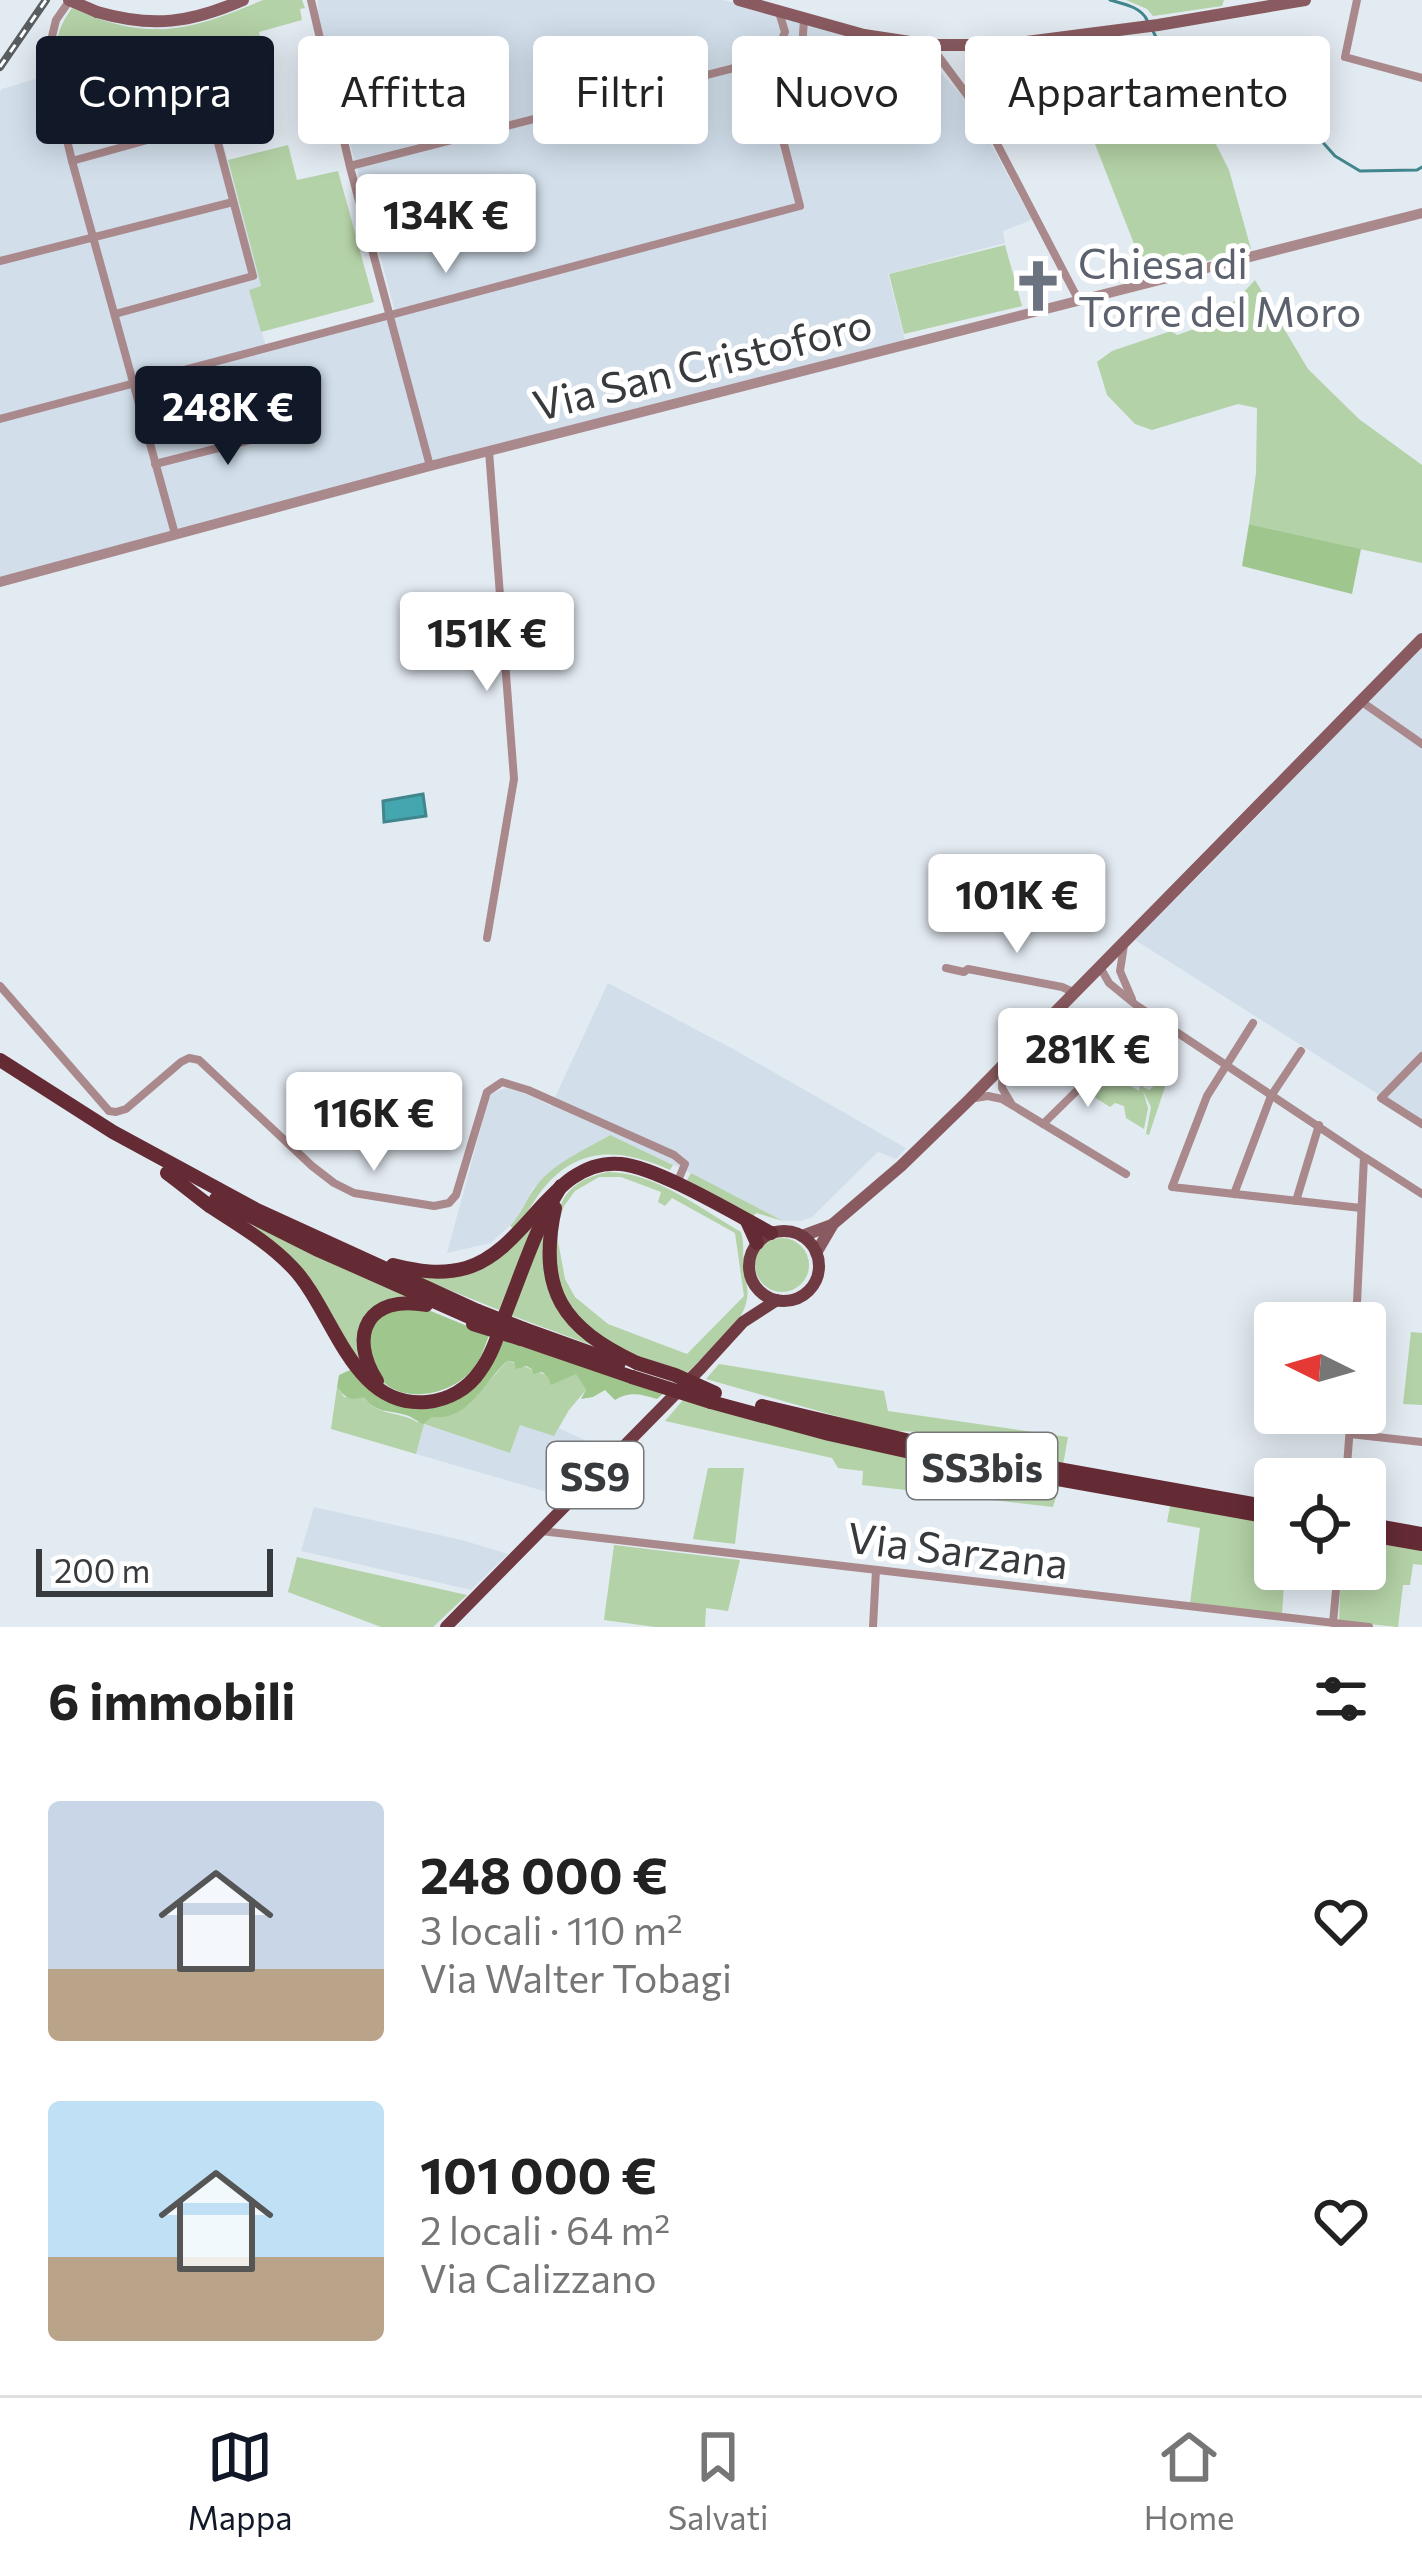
<!DOCTYPE html>
<html lang="it">
<meta charset="utf-8">
<style>
body{margin:0;font-family:Commissioner,sans-serif;background:#f2f2f2;color:#222;height:100vh;display:flex;flex-direction:column;font-size:45px;white-space:nowrap}
*{box-sizing:border-box;margin:0}
p{font-size:39px;color:#767676}
.icon{flex:none;width:66px;height:66px;fill:none;stroke:currentColor;stroke-width:2;stroke-linecap:round;stroke-linejoin:round}
.map{position:relative;height:1627px;overflow:hidden}
.panel{display:flex;flex-direction:column;background:#fff;flex:1}
.panel>*{flex:none}
.banner{position:absolute;left:36px;top:36px;width:1350px;height:108px;display:flex;gap:24px}
.needle{width:78px;rotate:275deg}
.tools{position:absolute;left:1254px;top:1302px;display:grid;gap:24px}
.tools a{display:grid;place-items:center;width:132px;height:132px;border-radius:12px;background:#fff;box-shadow:0 6px 30px #0003;font-size:60px}
.scale{position:absolute;left:36px;bottom:30px;width:237px;box-sizing:border-box;padding-left:12px;border:6px solid #383b3e;border-top:0;font-size:33px;line-height:42px;white-space:nowrap;color:#383b3e;-webkit-text-stroke:9px #fff;paint-order:stroke}
.price{position:absolute;translate:-50% -102px;padding:0 27px;border-radius:12px;background:#fff;color:#222;font-size:39px;line-height:78px;filter:drop-shadow(0 3px 6px #0008)}
.price::after{content:'';position:absolute;left:50%;top:72px;width:36px;height:27px;margin-left:-18px;background:inherit;clip-path:polygon(0 0,100% 0,50% 100%)}
.price.selected{background:#111827;color:#fff}
ul{padding:0;list-style:none}
li{display:flex;align-items:center;gap:36px;height:300px;padding:0 48px}
li span{display:grid;place-items:center;flex:none;width:336px;height:240px;border-radius:12px;color:#555}
li>.icon{margin-inline-start:auto}
span .icon{width:144px;height:144px;fill:#fffc;stroke-width:1}
li b{font-size:51px}
h2{display:flex;justify-content:space-between;align-items:center;height:144px;padding:0 48px;font-size:51px}
.tag{padding:0 42px;border-radius:12px;background:#fff;box-shadow:0 6px 30px #0003;font-size:42px;line-height:108px}
.tag.selected{background:#111827;color:#fff}
.tabs{display:flex;justify-content:space-around;align-items:center;height:168px;border-top:3px solid #e0e0e0;background:#fff;font-size:33px;color:#767676}
.tabs a{display:grid;justify-items:center;gap:6px}
.tabs .selected{color:#111827}
.map>svg:first-child{display:block}
.built{fill:#d2dfeb}
.green{fill:#b4d2a7;fill-rule:evenodd}
.forest{fill:#9fc78d}
.water{fill:#44a6ae;stroke:#40868c;stroke-width:3}
.lines{fill:none;stroke-linecap:round;stroke-linejoin:round}
.stream{stroke:#40868c;stroke-width:3}
.minor{stroke:#aa898c;stroke-width:8}
.tertiary{stroke:#aa898c;stroke-width:10}
.secondary{stroke:#895b60;stroke-width:12}
.primary{stroke:#703a42;stroke-width:12}
.trunk{stroke:#652b35;stroke-width:14}
.rail-casing{stroke:#595d60;stroke-width:8}
.rail{stroke:#fff;stroke-width:3;stroke-dasharray:9;stroke-linecap:butt}
.secondary-bridge{stroke:#895b60;stroke-width:12}
.trunk-bridge{stroke:#652b35;stroke-width:14}
.labels{text-anchor:middle;dominant-baseline:central;stroke-width:10;stroke-linejoin:round;paint-order:stroke}
.shield{fill:#fff;stroke:#747678;stroke-width:3}
.shield-label{font-size:39px;font-weight:bold;fill:#383b3e}
.worship-label{font-size:42px;fill:#5b616d;stroke:#fff;text-anchor:start}
.street-label{font-size:42px;fill:#383b3e;stroke:#fff}
</style>
<div class="map">
<svg width="1422" height="1627" viewBox="0 0 1422 1627">
<rect width="100%" height="100%" fill="#e3ebf2"/>
<g class="built">
<path d="M318,0H723L920,51L968,102L1032,220L1003,231L1005,243L888,274L905,340L0,578V92L2,89L58,72L195,37L261,286L250,291L267,350L396,316L318,20Z"/>
<path d="M1422,643V1122L1135,940L1250,824Z"/>
<path d="M608,983L733,1049L906,1148L896,1159L878,1152L812,1217L801,1221H783L691,1173L609,1135L533,1188L517,1219L491,1243L447,1253L490,1094L506,1088L527,1094L551,1106Z"/>
<path d="M423,1424L510,1453L520,1424L554,1435L558,1428L585,1440L601,1458L561,1496L416,1454Z"/>
<path d="M314,1507L462,1540L508,1554L471,1590L301,1551Z"/>
</g>
<g class="green">
<path d="M263,0H302L305,8L300,9L302,20L259,32L273,86L229,95V101L213,105L194,37L58,72C53,48 57,28 72,8C150,43 188,31 263,0Z"/>
<path d="M1126,0H1224L1222,6L1153,16L1147,9Z"/>
<path d="M1195,103L1229,170L1251,249L1147,277L1095,144Z"/>
<path d="M288,145L297,180L338,171L374,302L261,332L249,290L261,286L228,160Z"/>
<path d="M1005,245L1022,306L904,334L889,274Z"/>
<path d="M1255,280L1308,369L1359,419L1422,465V563L1249,524L1256,473L1257,408L1238,404L1152,430L1135,424L1107,395L1097,362L1112,351L1171,331L1177,335C1211,325 1231,306 1255,280Z"/>
<path d="M1154,1058L1171,1069L1149,1135L1146,1134L1151,1107L1143,1091L1148,1108L1144,1129L1126,1118L1124,1106L1115,1103L1110,1107L1091,1095C1105,1080 1122,1079 1139,1091L1140,1085L1149,1090L1160,1081L1158,1073L1152,1074L1148,1086L1140,1081Z"/>
<path d="M610,1135L673,1165L670,1170C621,1148 578,1145 542,1190C532,1203 525,1217 516,1230L510,1226C522,1214 526,1198 537,1185C555,1162 585,1150 610,1135Z"/>
<path d="M608,1172C655,1172 701,1209 741,1232C745,1245 742,1256 744,1270C745,1280 749,1288 747,1299C742,1328 707,1352 687,1373C660,1364 607,1348 586,1328C578,1320 563,1302 559,1291C555,1281 557,1265 556,1254C553,1210 560,1182 608,1172ZM599,1177H621L661,1192L658,1202L665,1206L672,1198L735,1233L744,1296L687,1354L608,1324L575,1297L565,1279L556,1230L564,1206L575,1191Z"/>
<path d="M691,1173L783,1221L756,1213L753,1217L687,1180Z"/>
<path d="M549,1213C536,1273 546,1307 594,1346L510,1315Z"/>
<path d="M535,1219L499,1310L405,1272L452,1274Z"/>
<path d="M256,1225L410,1296C365,1301 351,1323 362,1367L318,1292L255,1228Z"/>
<circle cx="782" cy="1265" r="27"/>
<path d="M1411,1332L1422,1333V1405L1403,1404Z"/>
<path d="M507,1361C531,1365 552,1386 576,1373L586,1390L569,1410L554,1436L520,1425L510,1453L424,1424L416,1454L331,1429L337,1387L344,1397H364C375,1416 400,1411 417,1422L468,1405Z"/>
<path d="M719,1364L884,1391L888,1411L1068,1437L1063,1465L976,1449L948,1438L923,1432L896,1431L854,1421L706,1379Z"/>
<path d="M683,1400L748,1419L921,1460C949,1477 978,1475 1010,1478C1026,1480 1043,1483 1060,1485L1053,1507L862,1485L863,1471L838,1468L832,1458L665,1421Z"/>
<path d="M708,1468H744L735,1544L693,1539Z"/>
<path d="M1170,1506L1275,1524V1569H1285L1282,1615L1190,1603L1200,1528L1167,1522Z"/>
<path d="M1365,1540L1422,1550V1565L1413,1564L1410,1585H1403L1398,1627L1339,1621L1341,1569H1365Z"/>
<path d="M614,1545L740,1560L728,1611L706,1608L705,1627H655L604,1620Z"/>
<path d="M297,1557L467,1595L433,1627H381L288,1592Z"/>
</g>
<g class="forest">
<path d="M1249,524L1361,549L1352,594L1242,566Z"/>
<path d="M421,1307L489,1335C485,1346 481,1359 473,1369C449,1399 387,1408 372,1364C370,1358 370,1351 370,1345C368,1333 372,1319 384,1313C394,1308 410,1309 421,1307Z"/>
<path d="M502,1340L664,1393L657,1399C641,1394 630,1391 615,1400L605,1390L593,1397L581,1399L586,1390L576,1374L551,1385L548,1377L542,1372L533,1374L532,1369L526,1366L516,1369L514,1362L507,1361C482,1384 469,1421 432,1417L423,1424C417,1421 412,1417 406,1415C389,1410 374,1413 364,1397C350,1401 345,1398 337,1387L339,1375L350,1370C379,1404 397,1407 440,1404Z"/>
</g>
<path class="water" d="M423,794L426,816L384,822L383,801Z"/>
<g class="lines">
<g class="stream">
<path d="M1110,0C1124,4 1141,7 1147,20"/>
<path d="M1152,29L1176,78L1248,94L1318,137L1335,156L1360,171L1417,170L1422,167"/>
</g>
<g class="minor">
<path d="M70,0L56,20L47,57L72,161L175,534"/>
<path d="M311,0L351,171L430,466"/>
<path d="M1357,0L1345,57L1422,78"/>
<path d="M930,45L982,115L1079,301"/>
<path d="M802,50L804,19"/>
<path d="M776,54L785,32L779,12"/>
<path d="M53,84L192,44L253,276L115,314"/>
<path d="M72,161L212,122"/>
<path d="M350,166L860,36"/>
<path d="M0,261L233,202"/>
<path d="M0,419L800,206L762,59"/>
<path d="M155,464L290,430"/>
<path d="M1362,702L1422,744"/>
<path d="M487,938L514,779L489,451"/>
<path d="M1124,945L1120,971L1132,999"/>
<path d="M1100,967L1109,983L1136,1005L1364,1157L1356,1323"/>
<path d="M946,968L964,972L968,969L1062,987L1073,992"/>
<path d="M0,986L109,1111L116,1112L126,1109L181,1062L189,1058L199,1060L312,1166L334,1183L354,1193L434,1206L449,1203L456,1195L487,1092L502,1082L528,1090L674,1155L685,1164L677,1183"/>
<path d="M1253,1023L1207,1096L1172,1187L1361,1208"/>
<path d="M1422,1056L1381,1098L1422,1124"/>
<path d="M1003,1067L1002,1088L1011,1103"/>
<path d="M975,1098L988,1096L1002,1099L1126,1174"/>
<path d="M1043,1124L1102,1066L1054,1034"/>
<path d="M1366,1158L1422,1194"/>
<path d="M1234,1194L1271,1096L1301,1051"/>
<path d="M1296,1201L1319,1125"/>
<path d="M1350,1434L1422,1442"/>
<path d="M1346,1479L1351,1413"/>
<path d="M541,1531L1369,1627"/>
<path d="M1333,1623L1338,1569"/>
<path d="M873,1627L876,1570"/>
</g>
<path class="tertiary" d="M0,582L430,466L1422,213"/>
<g class="secondary">
<path d="M739,0L864,35L930,45H1002L1158,25L1305,0"/>
<path d="M97,12C153,28 190,23 243,0"/>
<path d="M802,1236L832,1225"/>
<path d="M816,1253L833,1224L901,1166L970,1099L1422,639"/>
</g>
<g class="primary">
<circle cx="784" cy="1266" r="35"/>
<path d="M446,1627L701,1368L743,1322L777,1300"/>
</g>
<g class="trunk">
<path d="M0,1060L113,1132L255,1209L478,1311"/>
<path d="M167,1173C182,1184 196,1196 211,1207C240,1226 268,1242 292,1267C334,1310 351,1409 427,1402C448,1400 468,1389 480,1371C493,1354 499,1331 506,1312C523,1269 537,1225 561,1186"/>
<path d="M216,1199L316,1249L474,1319"/>
<path d="M555,1208C537,1291 563,1328 637,1363"/>
<path d="M747,1221L757,1243"/>
<path d="M393,1265C417,1271 441,1275 466,1268C528,1250 553,1157 621,1164C659,1168 735,1214 771,1233"/>
<path d="M524,1329L619,1363"/>
<path d="M521,1339L632,1377"/>
<path d="M377,1381C347,1334 369,1294 426,1305"/>
<path d="M711,1402L829,1434L928,1456L1275,1518"/>
<path d="M762,1406L931,1446L1275,1508"/>
<path d="M1365,1524L1422,1534"/>
<path d="M1365,1534L1422,1544"/>
</g>
<g class="rail-casing">
<path id="rail" d="M0,67L46,0"/>
</g>
<use href="#rail" class="rail"/>
<path class="secondary-bridge" d="M69,0L97,12"/>
<g class="trunk-bridge">
<path d="M478,1311L524,1329"/>
<path d="M473,1324L521,1339"/>
<path d="M637,1363L675,1375L715,1393"/>
<path d="M632,1377L711,1402"/>
</g>
</g>
<defs>
<g id="church-bare" transform="scale(4.14)"><path d="M-1.2-6h2.4v3.5h3.3v2.4h-3.3V6h-2.4V-.1h-3.3v-2.4h3.3Z" fill="#6b7280" stroke="#fff" stroke-width="2.5" paint-order="stroke"/></g>
</defs>
<g fill-rule="evenodd">
<use href="#church-bare" x="1038" y="286"/>
</g>
<g class="labels">
<g class="shield">
<rect x="907" y="1433" width="150" height="66" rx="9"/>
<rect x="547" y="1442" width="96" height="66" rx="9"/>
</g>
<g class="shield-label">
<text x="982" y="1466">SS3bis</text>
<text x="595" y="1475">SS9</text>
</g>
<g class="worship-label">
<text x="1078" y="262">Chiesa di<tspan x="1078" dy="48">Torre del Moro</tspan></text>
</g>
<g class="street-label">
<text transform="translate(702 363) rotate(-14)">Via San Cristoforo</text>
<text transform="translate(958 1549) rotate(7)">Via Sarzana</text>
</g>
</g>
</svg>
<div class="tools">
<a><svg class="needle" viewBox="-14 -14 28 28"><path d="M0-13l5 13h-10z" fill="#e53935"/><path d="M0 13l5-13h-10z" fill="#767676"/></svg></a>
<a><svg class="icon" aria-label="locate" viewBox="0 0 24 24"><circle cx="12" cy="12" r="6"/><path d="M12 2v4M12 18v4M2 12h4M18 12h4"/></svg></a>
</div>
<div class="scale">200 m</div>
<b class="price" style="left:446px;top:276px">134K €</b>
<b class="price selected" style="left:228px;top:468px">248K €</b>
<b class="price" style="left:487px;top:694px">151K €</b>
<b class="price" style="left:1017px;top:956px">101K €</b>
<b class="price" style="left:1088px;top:1110px">281K €</b>
<b class="price" style="left:374px;top:1174px">116K €</b>
<div class="banner">
<a class="tag selected">Compra</a>
<a class="tag">Affitta</a>
<a class="tag">Filtri</a>
<a class="tag">Nuovo</a>
<a class="tag">Appartamento</a>
</div>
</div>
<section class="panel">
<h2>6 immobili<svg class="icon" aria-label="filters" viewBox="0 0 24 24"><path d="M4 7h16M4 17h16"/><circle cx="9" cy="7" r="2"/><circle cx="15" cy="17" r="2"/></svg></h2>
<ul>
<li><span style="background:linear-gradient(#c9d6e8 70%,#b9a48a 0)"><svg class="icon" aria-label="home" viewBox="0 0 24 24"><path d="M3 11l9-7 9 7M6 9v11h12V9"/></svg></span><div><b>248 000 €</b><p>3 locali · 110 m²</p><p>Via Walter Tobagi</p></div><svg class="icon" aria-label="heart" viewBox="0 0 24 24"><path d="M12 20l-8-8c-3-5 5-10 8-4 3-6 11-1 8 4z"/></svg></li>
<li><span style="background:linear-gradient(#bfe0f5 65%,#b9a48a 0)"><svg class="icon" aria-label="home" viewBox="0 0 24 24"><path d="M3 11l9-7 9 7M6 9v11h12V9"/></svg></span><div><b>101 000 €</b><p>2 locali · 64 m²</p><p>Via Calizzano</p></div><svg class="icon" aria-label="heart" viewBox="0 0 24 24"><path d="M12 20l-8-8c-3-5 5-10 8-4 3-6 11-1 8 4z"/></svg></li>
</ul>
</section>
<nav class="tabs">
<a class="selected"><svg class="icon" aria-label="map" viewBox="0 0 24 24"><path d="M3 6l6-2 6 2 6-2v14l-6 2-6-2-6 2zM9 4v14M15 6v14"/></svg>Mappa</a>
<a><svg class="icon" aria-label="saved" viewBox="0 0 24 24"><path d="M7 4h10v16l-5-4-5 4z"/></svg>Salvati</a>
<a><svg class="icon" aria-label="home" viewBox="0 0 24 24"><path d="M3 11l9-7 9 7M6 9v11h12V9"/></svg>Home</a>
</nav>
